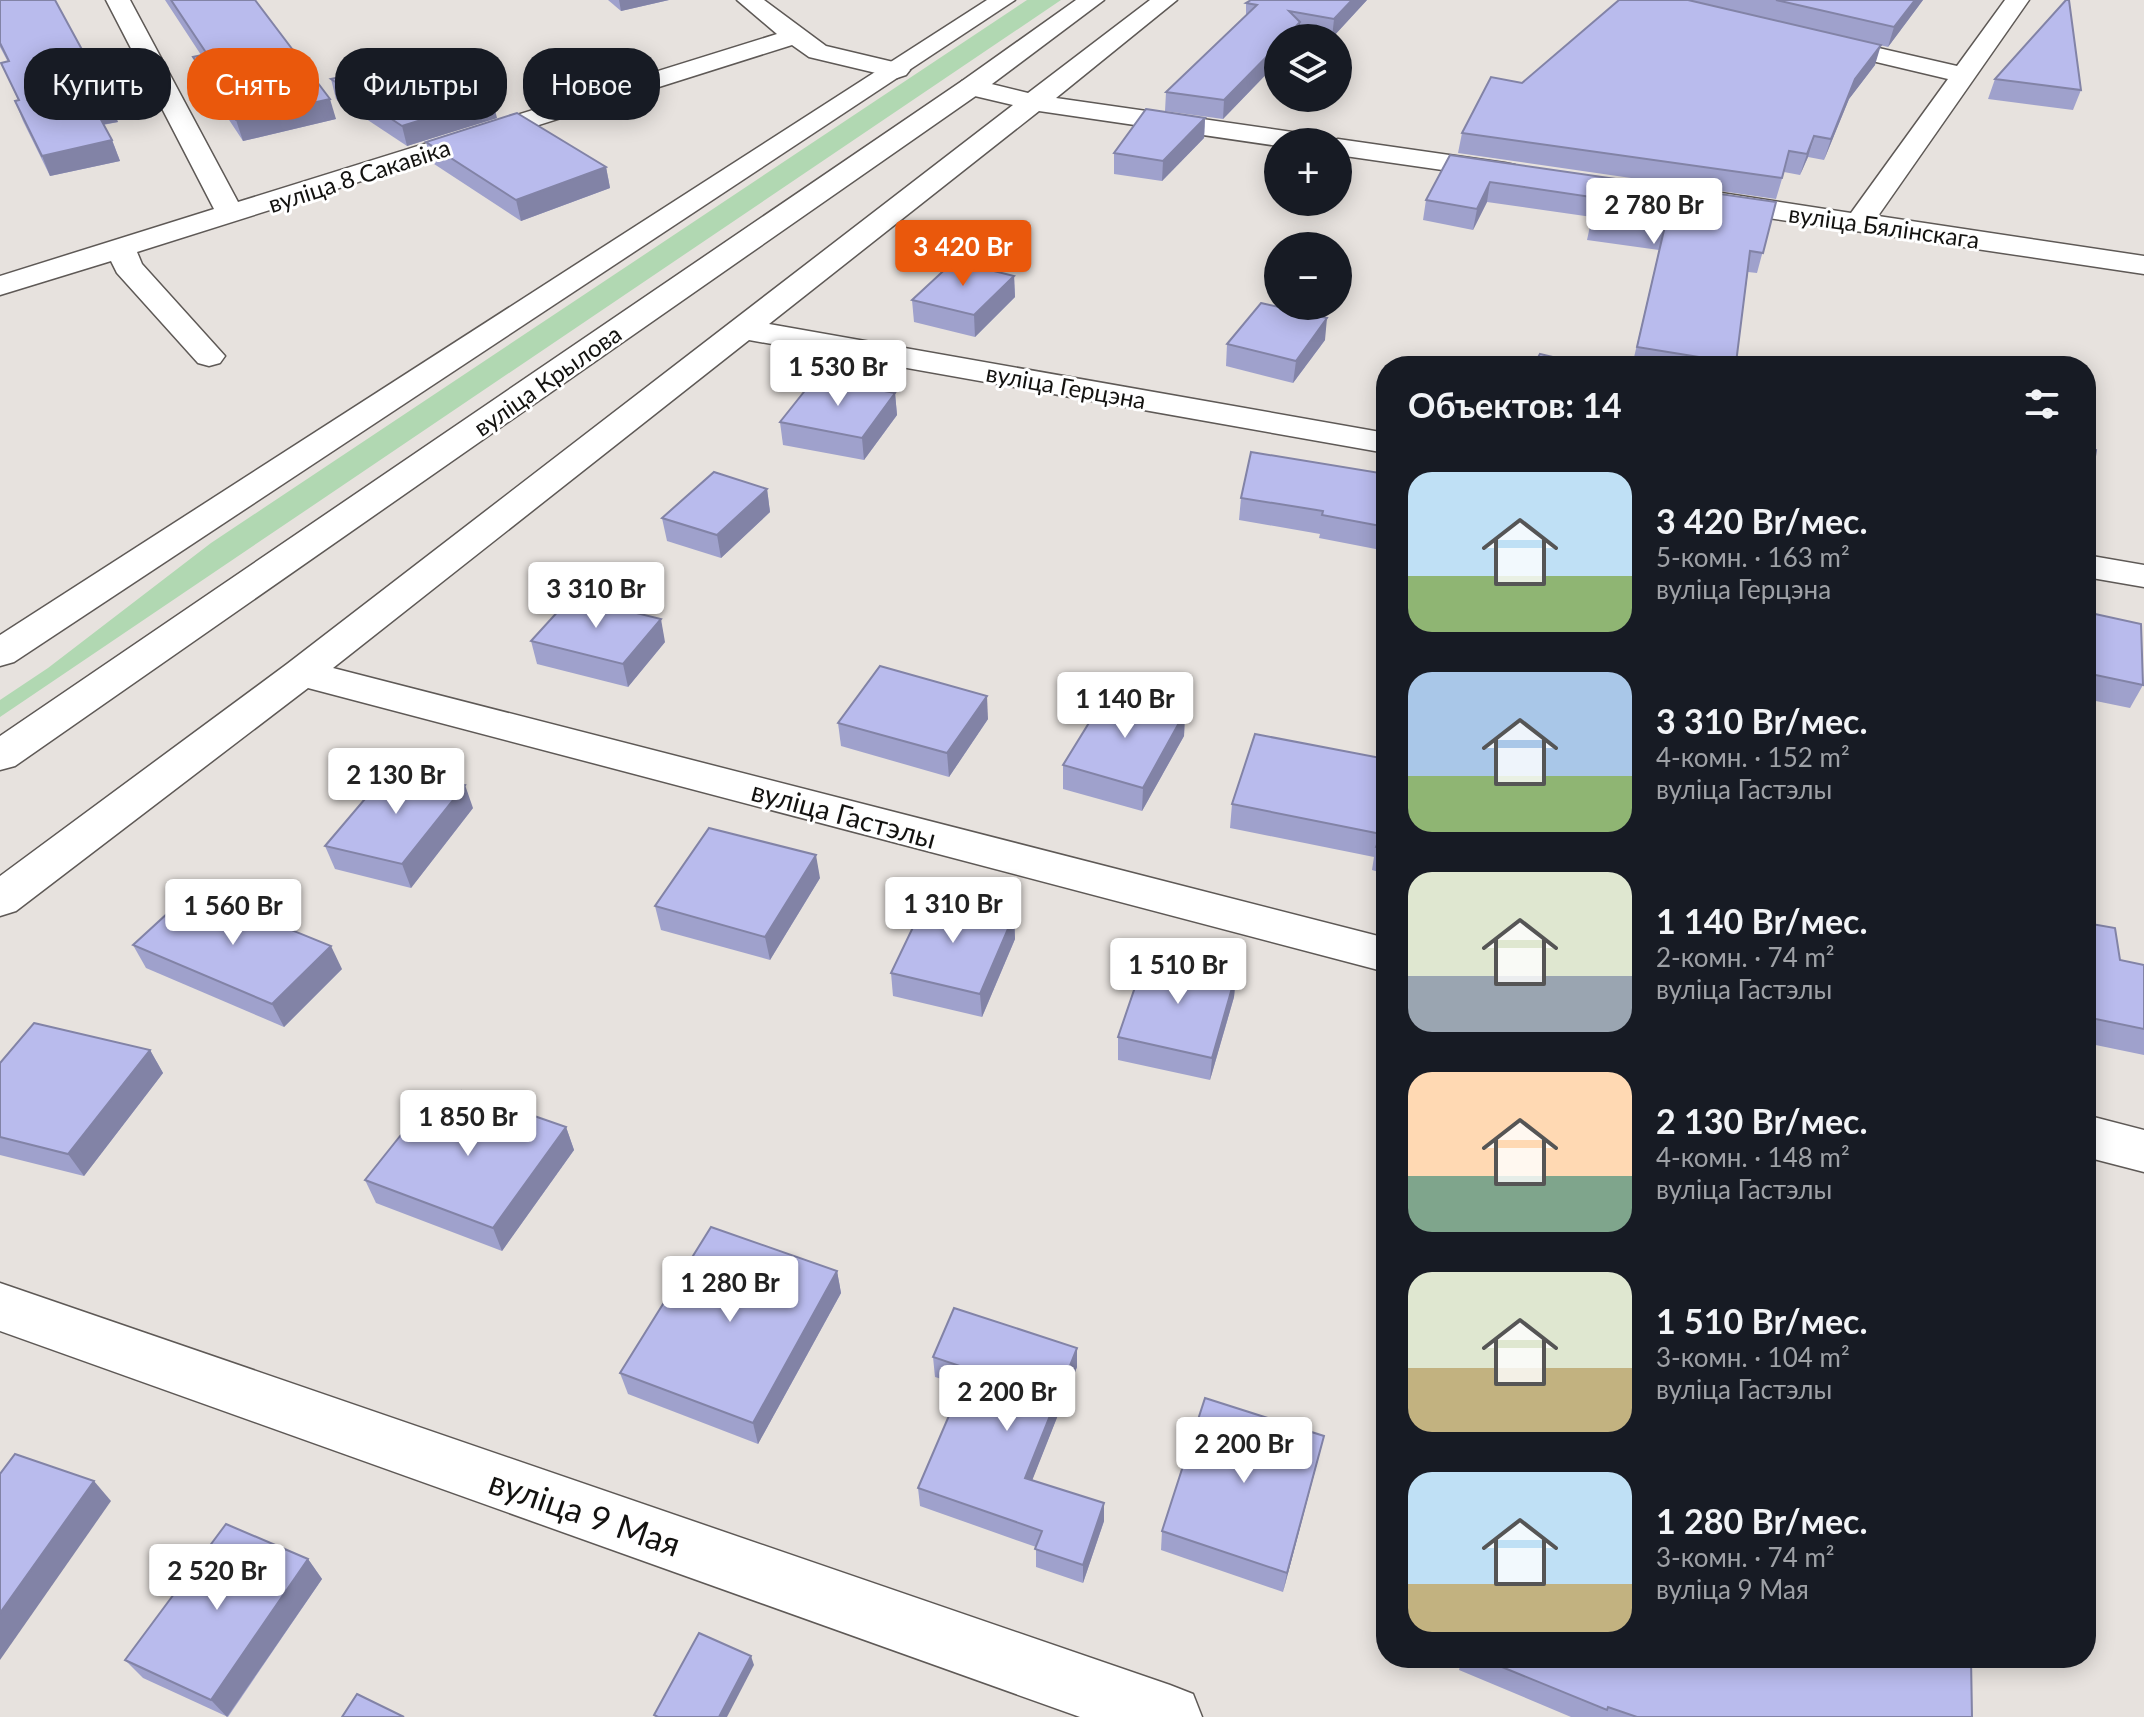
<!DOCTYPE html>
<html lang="ru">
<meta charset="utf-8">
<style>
body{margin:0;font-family:Lato,sans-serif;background:#242831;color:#f1f3f6;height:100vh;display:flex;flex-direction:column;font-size:30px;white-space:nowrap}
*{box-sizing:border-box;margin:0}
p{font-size:26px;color:#9ea1a6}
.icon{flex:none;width:44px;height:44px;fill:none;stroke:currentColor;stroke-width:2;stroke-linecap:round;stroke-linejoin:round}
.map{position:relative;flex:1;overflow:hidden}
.panel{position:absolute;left:1376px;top:356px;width:720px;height:1312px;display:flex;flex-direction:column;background:#171b24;border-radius:32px;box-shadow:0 4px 20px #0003}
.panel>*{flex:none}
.banner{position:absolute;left:24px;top:48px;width:760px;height:72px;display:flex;gap:16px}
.fabs{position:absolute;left:1264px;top:24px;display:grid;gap:16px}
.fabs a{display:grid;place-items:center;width:88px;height:88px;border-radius:50%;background:#171b24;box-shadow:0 4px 20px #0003;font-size:40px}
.price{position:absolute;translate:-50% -68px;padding:0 18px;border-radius:8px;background:#fff;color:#222;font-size:26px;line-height:52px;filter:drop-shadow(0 2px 4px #0008)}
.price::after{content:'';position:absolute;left:50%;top:48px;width:24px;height:18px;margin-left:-12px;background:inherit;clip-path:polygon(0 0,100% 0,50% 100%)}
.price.on{background:#ea580c;color:#fff}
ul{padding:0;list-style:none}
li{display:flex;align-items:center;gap:24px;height:200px;padding:0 32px}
li span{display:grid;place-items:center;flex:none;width:224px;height:160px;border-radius:24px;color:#555}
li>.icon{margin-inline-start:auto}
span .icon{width:96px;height:96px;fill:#fffc;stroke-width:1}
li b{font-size:34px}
h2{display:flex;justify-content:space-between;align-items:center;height:96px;padding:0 32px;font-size:34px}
.pill{padding:0 28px;border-radius:32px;background:#171b24;box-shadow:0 4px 20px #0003;font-size:28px;line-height:72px}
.pill.on{background:#ea580c;color:#fff}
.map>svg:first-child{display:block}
.green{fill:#b1d8b2}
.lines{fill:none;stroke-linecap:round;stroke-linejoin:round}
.minor-casing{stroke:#5e5956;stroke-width:3}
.major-casing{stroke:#5e5956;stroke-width:3}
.minor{fill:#fff;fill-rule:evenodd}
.major{fill:#fff;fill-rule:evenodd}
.wall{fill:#9fa1cc}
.shaded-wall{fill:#8283a6}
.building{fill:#b9bbed;stroke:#8283a6;stroke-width:2}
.labels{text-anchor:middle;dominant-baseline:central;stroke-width:6;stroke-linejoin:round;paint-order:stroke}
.far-street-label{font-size:24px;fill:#131210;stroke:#fff}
.street-label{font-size:28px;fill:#131210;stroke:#fff}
.near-street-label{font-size:34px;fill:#131210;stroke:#fff}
</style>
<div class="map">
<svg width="2144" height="1717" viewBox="0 0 2144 1717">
<rect width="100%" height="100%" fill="#e7e2de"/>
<path class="green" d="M1027,0H1061L0,717V700L48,668L211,543Z"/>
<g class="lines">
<g class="minor-casing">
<g id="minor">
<path d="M106,0H130L238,202L777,34L737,0H764L826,46L906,65L910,70L906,75L897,78L809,57L792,45L137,252L142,264L225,356L220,363L209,366L198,363L117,273L111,261L0,295V276L214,209Z"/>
<path d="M1150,0H1177L1056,98L1306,134L1316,136L1320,142H1278V146L1039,111L769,324L1386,433V453L749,340L333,668L1386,938V972L308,688L16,911L0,916V876L287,664L1013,105L962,93L958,87L962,81L971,79L1028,93Z"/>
<path d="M2005,0H2029L1878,216L2144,256V274L1715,210L1705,207L1701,201L1705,195L1715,192L1851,213L1948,79L1813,47L1810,42L1813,37L1822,35L1957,66Z"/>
<path d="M1338,139L1505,163L1515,165L1519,171L1515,177L1505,179L1338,155V142H1328Z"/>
<path d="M2086,555L2144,565V587L2086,577Z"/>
<path d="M2086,1115L2144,1130V1172L2086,1157Z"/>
<path d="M0,1283L1170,1685L1193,1694L1202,1717H1080L0,1331Z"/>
</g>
</g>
<g class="major-casing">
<g id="major">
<path d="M987,0H1015L14,662L0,666V635Z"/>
<path d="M1076,0H1104L980,93L15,766L0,770V736L962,81Z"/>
</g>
</g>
<use href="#minor" class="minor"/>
<use href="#major" class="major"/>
</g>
<g class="wall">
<path d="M0,0L118,122L103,125L112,140L120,161L50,176L23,121L15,101L18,100L1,63L8,62L0,47Z"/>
<path d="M165,0H255L336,119L243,141L200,76L193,57L201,55Z"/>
<path d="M608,0H669L621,11Z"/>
<path d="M1367,0L1332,38L1300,31L1299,38H1278V62L1223,119L1165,111L1166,92L1246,16V3Z"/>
<path d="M1689,0H1923L1888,47Z"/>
<path d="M1875,65L1849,99L1824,160L1808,157L1800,175L1784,172L1776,199L1458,153L1462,133L1522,83Z"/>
<path d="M331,79L497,118L407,146L336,99Z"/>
<path d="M1995,79L2081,90L2073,110L1988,99Z"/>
<path d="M1205,118L1204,138L1162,181L1114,174V153Z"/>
<path d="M426,142L606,167L610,188L521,221L431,162Z"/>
<path d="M1450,155L1776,202L1757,273L1748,272L1735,366H1632L1659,250L1587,240L1592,217L1487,202L1473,230L1423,220L1426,200Z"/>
<path d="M1014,276L1015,297L975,337L914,322L912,300Z"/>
<path d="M1325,340L1293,383L1226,366L1227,344Z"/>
<path d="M895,393L897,415L864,460L783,445L780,422Z"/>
<path d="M1386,474V551L1319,538L1320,534L1239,520L1241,498Z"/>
<path d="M767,489L770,512L721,558L667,541L662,518Z"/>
<path d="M2086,612L2143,685L2130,708L2086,699Z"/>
<path d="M531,641L665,642L628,687L537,664Z"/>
<path d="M1185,712L1184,736L1142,811L1063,789V765Z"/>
<path d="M988,719L949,777L841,746L838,723Z"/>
<path d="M1386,759V874L1372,870L1374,857L1230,828L1232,804Z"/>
<path d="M473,808L411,888L335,869L325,846Z"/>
<path d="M820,878L770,960L661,930L655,906Z"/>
<path d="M1014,915L1015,939L982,1017L893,996L891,973Z"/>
<path d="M2086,923L2120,960L2144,965V1055L2086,1043Z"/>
<path d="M133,945L342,969L284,1027L146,968Z"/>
<path d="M1236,974L1234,997L1210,1080L1118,1060V1037Z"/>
<path d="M150,1050L163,1073L84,1176L0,1155V1063Z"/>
<path d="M566,1127L574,1150L502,1251L376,1203L365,1180Z"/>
<path d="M837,1271L841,1293L758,1444L628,1394L620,1373Z"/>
<path d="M933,1357L1077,1367L1032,1480L1104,1503V1521L1083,1583L1036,1567V1547L920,1506L918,1488L962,1385L935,1377Z"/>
<path d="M1324,1436L1283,1592L1161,1550L1162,1531Z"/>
<path d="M308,1559L322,1579L228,1717L143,1678L125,1660Z"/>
<path d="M1462,1658H1822L1827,1660V1658H1971L1972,1717H1571L1459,1670Z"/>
</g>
<g class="shaded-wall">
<path d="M619,0H669L621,11Z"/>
<path d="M1352,0H1367L1332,38L1334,19Z"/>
<path d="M1915,0H1923L1888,47L1894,27Z"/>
<path d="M1300,22L1299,38H1285Z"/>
<path d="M1278,45V62L1223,119L1224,100Z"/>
<path d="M1881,45L1875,65L1849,99L1824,160L1831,139L1855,79Z"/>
<path d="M492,98L497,118L407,146L402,126Z"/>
<path d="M330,99L336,119L243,141L236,120Z"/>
<path d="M110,101L118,122L100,125L93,105Z"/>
<path d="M1205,118L1204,138L1162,181L1163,161Z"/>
<path d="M1814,136L1808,157L1800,175L1807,154Z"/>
<path d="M112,140L120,161L50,176L42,156Z"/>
<path d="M606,167L610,188L521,221L516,200Z"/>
<path d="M1490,182L1487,202L1473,230L1477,209Z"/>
<path d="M1014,276L1015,297L975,337L974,315Z"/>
<path d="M1327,318L1325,340L1293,383L1296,361Z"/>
<path d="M895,393L897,415L864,460L862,438Z"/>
<path d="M767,489L770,512L721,558L717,535Z"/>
<path d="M661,619L665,642L628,687L623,664Z"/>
<path d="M987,696L988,719L949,777L947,753Z"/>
<path d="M1185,712L1184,736L1142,811L1143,788Z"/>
<path d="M465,785L473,808L411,888L402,864Z"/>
<path d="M816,855L820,878L770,960L765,937Z"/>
<path d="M1014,915L1015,939L982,1017L980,994Z"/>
<path d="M331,946L342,969L284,1027L272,1004Z"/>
<path d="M1236,974L1234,997L1210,1080L1212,1058Z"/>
<path d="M150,1050L163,1073L84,1176L68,1154Z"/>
<path d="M566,1127L574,1150L502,1251L493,1228Z"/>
<path d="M837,1271L841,1293L758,1444L753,1423Z"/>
<path d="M1077,1348V1367L1026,1496L1025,1478Z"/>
<path d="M1324,1436L1319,1456L1283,1592L1287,1573Z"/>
<path d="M94,1481L111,1501L0,1660V1613Z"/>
<path d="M1104,1503V1521L1083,1583V1565Z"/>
<path d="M308,1559L322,1579L227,1717L211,1700Z"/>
<path d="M751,1656L754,1665L727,1717H719Z"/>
</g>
<g class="building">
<path d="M0,0H55L110,101L93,105L112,140L42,156L15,101L19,100L1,63L9,61L0,43Z"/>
<path d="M171,0H255L330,99L236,120L193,57L207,54Z"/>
<path d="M1251,0H1352L1334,19L1289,11L1300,22L1285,38H1278V45L1224,100L1166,92L1257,5L1246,3Z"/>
<path d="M1619,0H1688L1881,45L1855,79L1831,139L1814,136L1807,154L1789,151L1782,178L1462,133L1491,77L1522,83Z"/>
<path d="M1776,0H1915L1894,27Z"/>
<path d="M2066,0H2069L2081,90L1995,79Z"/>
<path d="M426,58L492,98L402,126L331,79Z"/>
<path d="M1146,109L1205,118L1163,161L1114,153Z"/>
<path d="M517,113L606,167L516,200L426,142Z"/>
<path d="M1450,155L1776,202L1763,253L1750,251L1736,363L1637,347L1664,230L1592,220L1598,198L1490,182L1477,209L1426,200Z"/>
<path d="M954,261L1014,276L974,315L912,300Z"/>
<path d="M1261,303L1327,318L1296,361L1227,344Z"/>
<path d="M1540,354L1591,366H1533Z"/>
<path d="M815,378L895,393L862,438L780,422Z"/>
<path d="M2086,448L2096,450L2088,502L2086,501Z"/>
<path d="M1251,452L1386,474V527L1322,515L1323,511L1241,498Z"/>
<path d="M714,472L767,489L717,535L662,518Z"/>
<path d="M571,597L661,619L623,664L531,641Z"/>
<path d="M2086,612L2141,624L2143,685L2086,673Z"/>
<path d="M880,666L987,696L947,753L838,723Z"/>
<path d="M1108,692L1185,712L1143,788L1063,765Z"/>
<path d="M1255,734L1386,759V849L1376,847L1381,834L1232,804Z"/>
<path d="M392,767L465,785L402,864L325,846Z"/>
<path d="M709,828L816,855L765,937L655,906Z"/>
<path d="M193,890L331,946L272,1004L133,945Z"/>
<path d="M928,896L1014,915L980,994L891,973Z"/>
<path d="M2086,923L2115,928L2120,960L2144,965V1029L2086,1017Z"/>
<path d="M1146,955L1236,974L1212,1058L1118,1037Z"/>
<path d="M34,1023L150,1050L68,1154L0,1137V1063Z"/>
<path d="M462,1091L566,1127L493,1228L365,1180L420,1111L453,1119Z"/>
<path d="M711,1227L837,1271L753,1423L620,1373Z"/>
<path d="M2086,1261L2089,1303L2086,1302Z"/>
<path d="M954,1308L1077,1348L1025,1478L1104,1503L1083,1565L1035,1549L1042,1531L918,1488L969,1369L933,1357Z"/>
<path d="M1205,1398L1324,1436L1287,1573L1162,1531Z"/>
<path d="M15,1454L94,1481L0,1613V1474Z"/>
<path d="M226,1524L308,1559L211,1700L125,1660Z"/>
<path d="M699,1633L751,1656L719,1717H658L654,1715Z"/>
<path d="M1480,1658H1822L1841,1664V1658H1971L1972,1717H1637L1608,1707L1607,1710Z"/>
<path d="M357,1694L404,1717H342Z"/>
</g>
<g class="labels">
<g class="far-street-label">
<text transform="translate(359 175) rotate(-18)">вуліца 8 Сакавіка</text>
<text transform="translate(1884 226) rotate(8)">вуліца Бялінскага</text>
<text transform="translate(547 380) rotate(-35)">вуліца Крылова</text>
<text transform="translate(1066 386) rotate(10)">вуліца Герцэна</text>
</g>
<g class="street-label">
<text transform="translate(844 814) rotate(15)">вуліца Гастэлы</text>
</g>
<g class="near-street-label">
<text transform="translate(585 1512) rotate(19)">вуліца 9 Мая</text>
</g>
</g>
</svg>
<div class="fabs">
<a><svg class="icon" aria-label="layers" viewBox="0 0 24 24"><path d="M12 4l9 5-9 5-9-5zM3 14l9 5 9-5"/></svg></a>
<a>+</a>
<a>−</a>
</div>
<b class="price" style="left:1654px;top:246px">2 780 Br</b>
<b class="price on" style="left:963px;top:288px">3 420 Br</b>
<b class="price" style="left:838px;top:408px">1 530 Br</b>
<b class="price" style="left:596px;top:630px">3 310 Br</b>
<b class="price" style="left:1125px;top:740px">1 140 Br</b>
<b class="price" style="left:396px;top:816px">2 130 Br</b>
<b class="price" style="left:953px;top:945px">1 310 Br</b>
<b class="price" style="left:233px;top:947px">1 560 Br</b>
<b class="price" style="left:1178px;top:1006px">1 510 Br</b>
<b class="price" style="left:468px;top:1158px">1 850 Br</b>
<b class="price" style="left:730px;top:1324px">1 280 Br</b>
<b class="price" style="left:1007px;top:1433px">2 200 Br</b>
<b class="price" style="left:1244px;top:1485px">2 200 Br</b>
<b class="price" style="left:217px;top:1612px">2 520 Br</b>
<div class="banner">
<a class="pill">Купить</a>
<a class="pill on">Снять</a>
<a class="pill">Фильтры</a>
<a class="pill">Новое</a>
</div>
<section class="panel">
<h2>Объектов: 14<svg class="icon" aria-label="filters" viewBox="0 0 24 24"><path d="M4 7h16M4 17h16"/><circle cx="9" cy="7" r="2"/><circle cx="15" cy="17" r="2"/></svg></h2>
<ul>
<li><span style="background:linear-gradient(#bfe0f5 65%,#8fb573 0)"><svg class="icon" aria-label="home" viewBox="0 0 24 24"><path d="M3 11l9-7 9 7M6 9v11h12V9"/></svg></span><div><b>3 420 Br/мес.</b><p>5-комн. · 163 m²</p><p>вуліца Герцэна</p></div></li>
<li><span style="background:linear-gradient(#a9c7e8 65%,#8fb573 0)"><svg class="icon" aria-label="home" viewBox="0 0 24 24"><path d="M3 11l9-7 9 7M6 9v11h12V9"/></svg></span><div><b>3 310 Br/мес.</b><p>4-комн. · 152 m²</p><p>вуліца Гастэлы</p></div></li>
<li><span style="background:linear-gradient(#dfe7d0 65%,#9aa5b1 0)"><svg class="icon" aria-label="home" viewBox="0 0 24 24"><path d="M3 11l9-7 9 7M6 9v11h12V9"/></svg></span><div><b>1 140 Br/мес.</b><p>2-комн. · 74 m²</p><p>вуліца Гастэлы</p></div></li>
<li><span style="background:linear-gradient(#ffd9b3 65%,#7fa58c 0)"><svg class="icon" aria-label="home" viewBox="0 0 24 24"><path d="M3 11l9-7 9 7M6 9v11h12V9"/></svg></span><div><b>2 130 Br/мес.</b><p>4-комн. · 148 m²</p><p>вуліца Гастэлы</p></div></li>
<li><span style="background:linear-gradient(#dfe7d0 60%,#c2b280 0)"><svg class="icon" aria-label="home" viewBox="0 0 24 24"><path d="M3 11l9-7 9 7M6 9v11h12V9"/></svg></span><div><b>1 510 Br/мес.</b><p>3-комн. · 104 m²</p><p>вуліца Гастэлы</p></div></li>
<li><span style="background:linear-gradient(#bfe0f5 70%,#c2b280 0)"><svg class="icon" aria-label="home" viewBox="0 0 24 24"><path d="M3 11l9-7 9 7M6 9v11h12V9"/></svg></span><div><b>1 280 Br/мес.</b><p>3-комн. · 74 m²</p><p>вуліца 9 Мая</p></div></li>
</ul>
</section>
</div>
